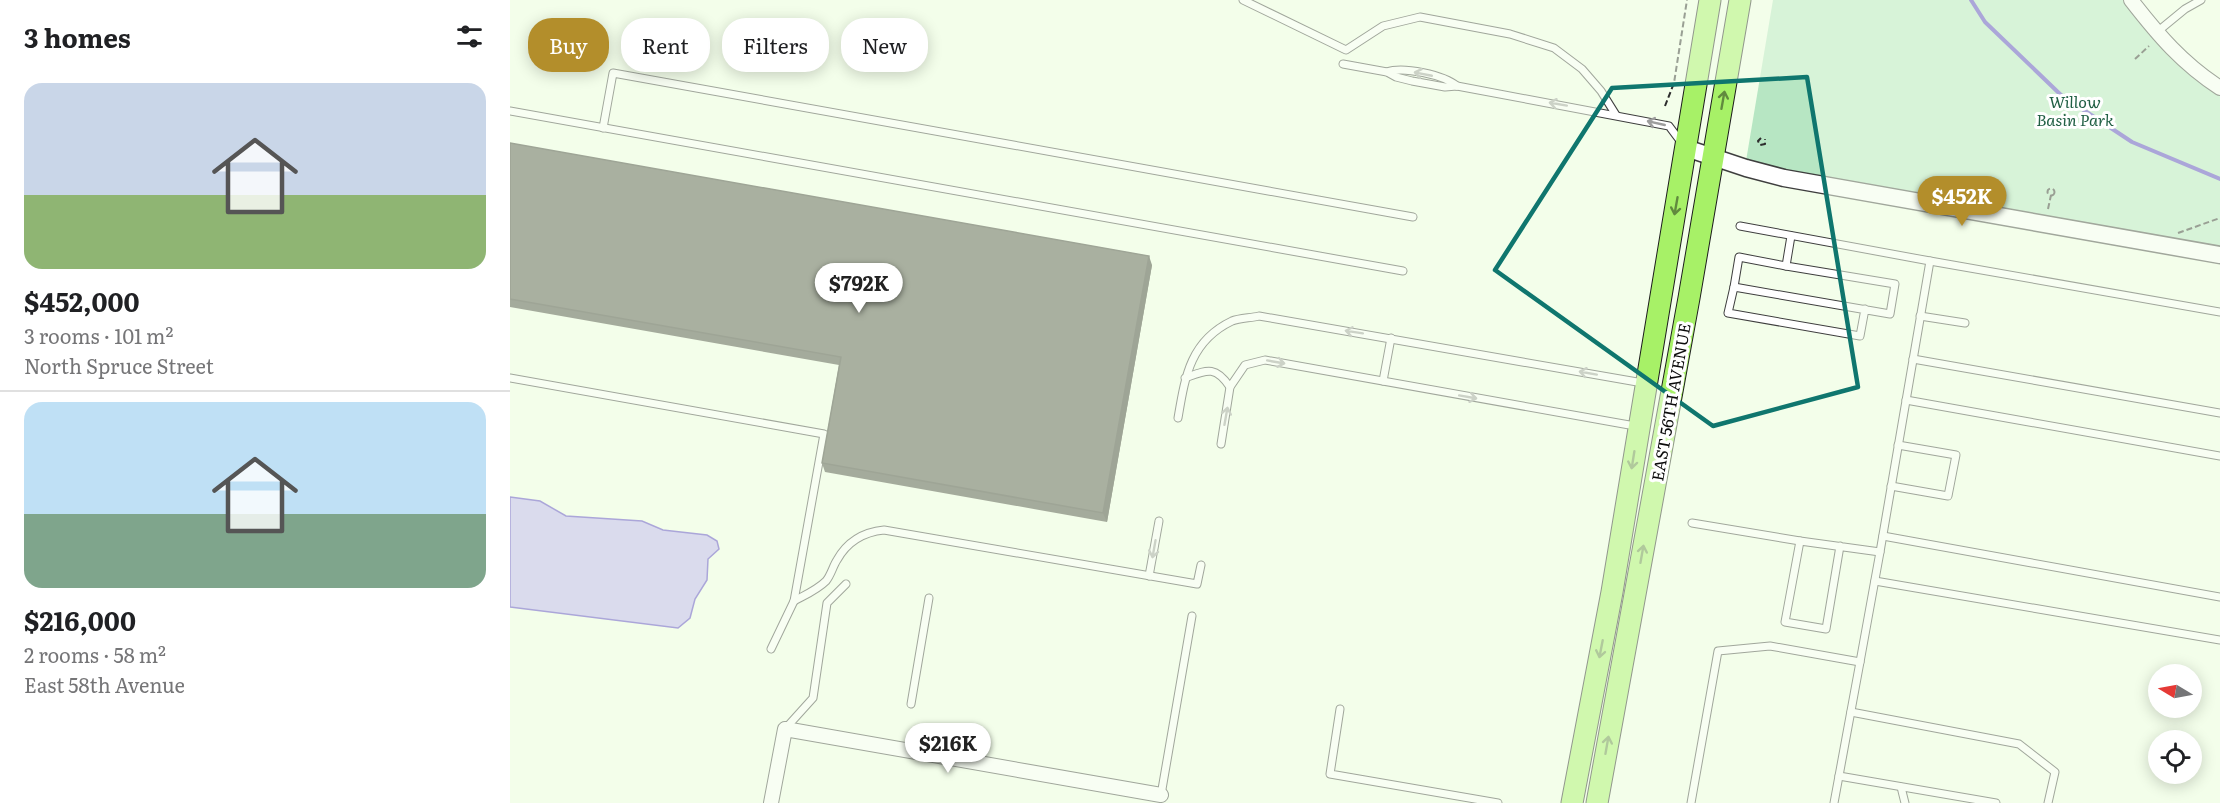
<!DOCTYPE html>
<meta charset="utf-8">
<style>
body{margin:0;font-family:Literata,serif;background:#f6f6f6;color:#202124;height:100vh;display:flex;flex-direction:column;font-size:22px;white-space:nowrap}
*{box-sizing:border-box;margin:0}
p{font-size:20px;color:#757577}
.icon{flex:none;width:33px;height:33px;fill:none;stroke:currentColor;stroke-width:2;stroke-linecap:round;stroke-linejoin:round}
.map{position:relative;flex:1;overflow:hidden}
.side{display:flex;flex-direction:column;background:#fff;width:510px}
.side>*{flex:none}
.banner{position:absolute;left:18px;top:18px;width:570px;height:54px;display:flex;gap:12px}
.needle{width:39px;rotate:280deg}
.buttons{position:absolute;left:1638px;top:664px;display:grid;gap:12px}
.buttons a{display:grid;place-items:center;width:54px;height:54px;border-radius:50%;background:#fff;box-shadow:0 3px 15px #0003;font-size:30px}
.price{position:absolute;translate:-50% -51px;padding:0 14px;border-radius:21px;background:#fff;color:#222;font-size:20px;line-height:39px;filter:drop-shadow(0 2px 3px #0008)}
.price::after{content:'';position:absolute;left:50%;top:36px;width:18px;height:14px;margin-left:-9px;background:inherit;clip-path:polygon(0 0,100% 0,50% 100%)}
.price.on{background:#b38e2b;color:#fff}
ul{padding:0;list-style:none}
li{display:grid;align-content:center;gap:12px;height:318px;padding:0 24px}
li+li{border-top:2px solid #e0e0e0}
li span{display:grid;place-items:center;height:186px;border-radius:18px;color:#555}
li>.icon{margin-inline-start:auto}
span .icon{width:108px;height:108px;fill:#fffc;stroke-width:1}
li b{font-size:26px}
h2{display:flex;justify-content:space-between;align-items:center;height:72px;padding:0 24px;font-size:26px}
.chip{padding:0 21px;border-radius:24px;background:#fff;box-shadow:0 3px 15px #0003;font-size:21px;line-height:54px}
.chip.on{background:#b38e2b;color:#fff}
main{display:flex;flex:1;min-height:0}
.map>svg:first-child{display:block}
.green{fill:#b7e6c3}
.water{fill:#bcb2f2;stroke:#553dc5;stroke-width:1.5}
.lines{fill:none;stroke-linecap:round;stroke-linejoin:round}
.stream{stroke:#553dc5;stroke-width:4}
.service-casing{stroke:#3e3e3e;stroke-width:9}
.minor-casing{stroke:#3e3e3e;stroke-width:16}
.tertiary-casing{stroke:#3e3e3e;stroke-width:19}
.primary-casing{stroke:#1c1c1c;stroke-width:23}
.path{stroke:#2d2d2d;stroke-width:2;stroke-dasharray:6 3;stroke-linecap:butt}
.service{stroke:#fff;stroke-width:7}
.minor{stroke:#fff;stroke-width:14}
.tertiary{stroke:#fff;stroke-width:16}
.primary{stroke:#a7f167;stroke-width:21}
.wall{fill:#46473e}
.shaded-wall{fill:#393a32}
.building{fill:#515348;stroke:#393a32;stroke-width:1.5}
.oneway{stroke:#9d9d9d}
.oneway2{stroke:#618a3e}
.marked{fill:none;stroke:#0f766e;stroke-width:4.5;stroke-linejoin:round}
.labels{text-anchor:middle;dominant-baseline:central;stroke-width:6;stroke-linejoin:round;paint-order:stroke}
.park-label{font-size:16px;font-style:italic;fill:#205f44;stroke:#fff}
.street-label{font-size:16px;fill:#0b0b0b;stroke:#fff}
</style>
<main>
<section class="side">
<h2>3 homes<svg class="icon" aria-label="filters" viewBox="0 0 24 24"><path d="M4 7h16M4 17h16"/><circle cx="9" cy="7" r="2"/><circle cx="15" cy="17" r="2"/></svg></h2>
<ul>
<li><span style="background:linear-gradient(#c9d6e8 60%,#8fb573 0)"><svg class="icon" aria-label="home" viewBox="0 0 24 24"><path d="M3 11l9-7 9 7M6 9v11h12V9"/></svg></span><div><b>$452,000</b><p>3 rooms · 101 m²</p><p>North Spruce Street</p></div></li>
<li><span style="background:linear-gradient(#bfe0f5 60%,#7fa58c 0)"><svg class="icon" aria-label="home" viewBox="0 0 24 24"><path d="M3 11l9-7 9 7M6 9v11h12V9"/></svg></span><div><b>$216,000</b><p>2 rooms · 58 m²</p><p>East 58th Avenue</p></div></li>
</ul>
</section>
<div class="map">
<svg width="1710" height="803" viewBox="0 0 1710 803">
<rect width="100%" height="100%" fill="#f3feea"/>
<path class="green" d="M1263,0H1618L1710,91V249L1282,173L1236,161Z"/>
<path class="water" d="M0,497L30,501L56,516L132,521L153,530L197,535L207,541L209,549L198,559L197,580L185,599L180,618L168,628L0,607Z"/>
<g class="lines">
<path class="stream" d="M1461,0L1475,22L1551,95L1622,142L1710,179"/>
<g class="service-casing">
<g id="service">
<path d="M733,0L836,50L873,26L910,17L1000,34L1044,48L1072,69L1091,91L1106,115"/>
<path d="M1647,32L1675,9L1691,0"/>
<path d="M833,64L877,72L886,77L902,81L935,87L947,86L1159,126L1171,142"/>
<path d="M877,72C893,66 934,75 947,86"/>
<path d="M0,111L893,271"/>
<path d="M93,128L103,73L903,217"/>
<path d="M1230,226L1420,261L1370,552"/>
<path d="M1281,236L1276,266L1385,284L1380,314L1224,287L1218,313L1350,336L1355,309"/>
<path d="M1420,261L1710,312"/>
<path d="M1224,287L1229,257L1276,266"/>
<path d="M1410,316L1455,323"/>
<path d="M1403,359L1710,413"/>
<path d="M0,378L314,434L284,601L261,649"/>
<path d="M675,378C697,370 705,365 720,387"/>
<path d="M873,381L881,338"/>
<path d="M1396,400L1710,456"/>
<path d="M668,418C675,377 680,341 722,321C729,318 741,318 749,316L1133,383"/>
<path d="M711,444L720,387L735,365L755,360L1125,426"/>
<path d="M1381,486L1438,496L1446,455L1388,445"/>
<path d="M1182,523L1290,541"/>
<path d="M1373,536L1710,597"/>
<path d="M639,576L649,521"/>
<path d="M1365,581L1710,640"/>
<path d="M284,601C295,595 307,590 316,581C321,575 323,566 327,560C337,542 354,532 374,530L687,584L691,565"/>
<path d="M401,704L419,598"/>
<path d="M830,709L820,774L988,803"/>
<path d="M1341,712L1509,744L1545,772L1538,803"/>
<path d="M275,729L303,698L317,603L336,584"/>
<path d="M1329,776L1486,803"/>
<path d="M1391,787L1395,803"/>
<path d="M651,795L682,616"/>
<path d="M1181,803L1208,651L1260,646L1350,662L1370,552L1290,541L1275,622L1316,629L1330,546"/>
<path d="M1324,803L1350,662"/>
</g>
</g>
<g class="minor-casing">
<g id="minor">
<path d="M1621,0C1649,36 1672,63 1710,88"/>
<path d="M261,803L275,729L651,795"/>
</g>
</g>
<g class="tertiary-casing">
<path id="tertiary" d="M1176,148L1236,168L1274,178L1710,255"/>
</g>
<g class="primary-casing">
<g id="primary">
<path d="M1062,803L1102,592L1200,0"/>
<path d="M1087,803L1179,298L1230,0"/>
</g>
</g>
<g class="path">
<path d="M1625,59L1639,46"/>
<path d="M1155,106L1164,83L1177,0"/>
<path d="M1251,138L1248,141L1250,145L1255,144V139"/>
<circle cx="1541" cy="192" r="3.5"/>
<path d="M1538,209L1541,195"/>
<path d="M1668,233L1710,218"/>
</g>
<use href="#service" class="service"/>
<use href="#minor" class="minor"/>
<use href="#tertiary" class="tertiary"/>
<use href="#primary" class="primary"/>
</g>
<path class="wall" d="M0,143L642,265L597,522L315,472L312,463L329,365L0,307Z"/>
<path class="shaded-wall" d="M639,256L642,265L597,522L593,513Z"/>
<path class="building" d="M0,143L639,256L593,513L312,463L331,357L0,299Z"/>
<defs><path id="oneway-shaft" d="M-6 0H5M1.5-3L5.5 0L1.5 3" fill="none" stroke-width="1.6" stroke-linecap="round" stroke-linejoin="round" transform="scale(1.5)"/></defs>
<g class="oneway">
<use href="#oneway-shaft" transform="translate(913 74) rotate(-169)"/>
<use href="#oneway-shaft" transform="translate(1048 104) rotate(-170)"/>
<use href="#oneway-shaft" transform="translate(1146 123) rotate(-167)"/>
<use href="#oneway-shaft" transform="translate(844 332) rotate(-171)"/>
<use href="#oneway-shaft" transform="translate(766 362) rotate(10)"/>
<use href="#oneway-shaft" transform="translate(1078 373) rotate(-170)"/>
<use href="#oneway-shaft" transform="translate(958 397) rotate(10)"/>
<use href="#oneway-shaft" transform="translate(716 416) rotate(-80)"/>
<use href="#oneway-shaft" transform="translate(644 549) rotate(100)"/>
</g>
<g class="oneway2">
<use href="#oneway-shaft" transform="translate(1213 100) rotate(-80)"/>
<use href="#oneway-shaft" transform="translate(1166 206) rotate(100)"/>
<use href="#oneway-shaft" transform="translate(1123 460) rotate(99)"/>
<use href="#oneway-shaft" transform="translate(1132 554) rotate(-80)"/>
<use href="#oneway-shaft" transform="translate(1091 649) rotate(101)"/>
<use href="#oneway-shaft" transform="translate(1097 745) rotate(-80)"/>
</g>
<path d="M0 0H1710V803H0ZM1297,77L1348,387L1203,426L985,270L1102,88Z" fill="#f3feea" fill-opacity=".55" fill-rule="evenodd"/>
<path class="marked" d="M1297,77L1348,387L1203,426L985,270L1102,88Z"/>
<g class="labels">
<g class="park-label">
<text x="1565" y="101">Willow<tspan x="1565" dy="18">Basin Park</tspan></text>
</g>
<g class="street-label">
<text transform="translate(1160 402) rotate(-80)">EAST 56TH AVENUE</text>
</g>
</g>
</svg>
<div class="buttons">
<a><svg class="needle" viewBox="-14 -14 28 28"><path d="M0-13l5 13h-10z" fill="#e53935"/><path d="M0 13l5-13h-10z" fill="#757577"/></svg></a>
<a><svg class="icon" aria-label="locate" viewBox="0 0 24 24"><circle cx="12" cy="12" r="6"/><path d="M12 2v4M12 18v4M2 12h4M18 12h4"/></svg></a>
</div>
<b class="price on" style="left:1452px;top:227px">$452K</b>
<b class="price" style="left:349px;top:314px">$792K</b>
<b class="price" style="left:438px;top:774px">$216K</b>
<div class="banner">
<a class="chip on">Buy</a>
<a class="chip">Rent</a>
<a class="chip">Filters</a>
<a class="chip">New</a>
</div>
</div>
</main>
